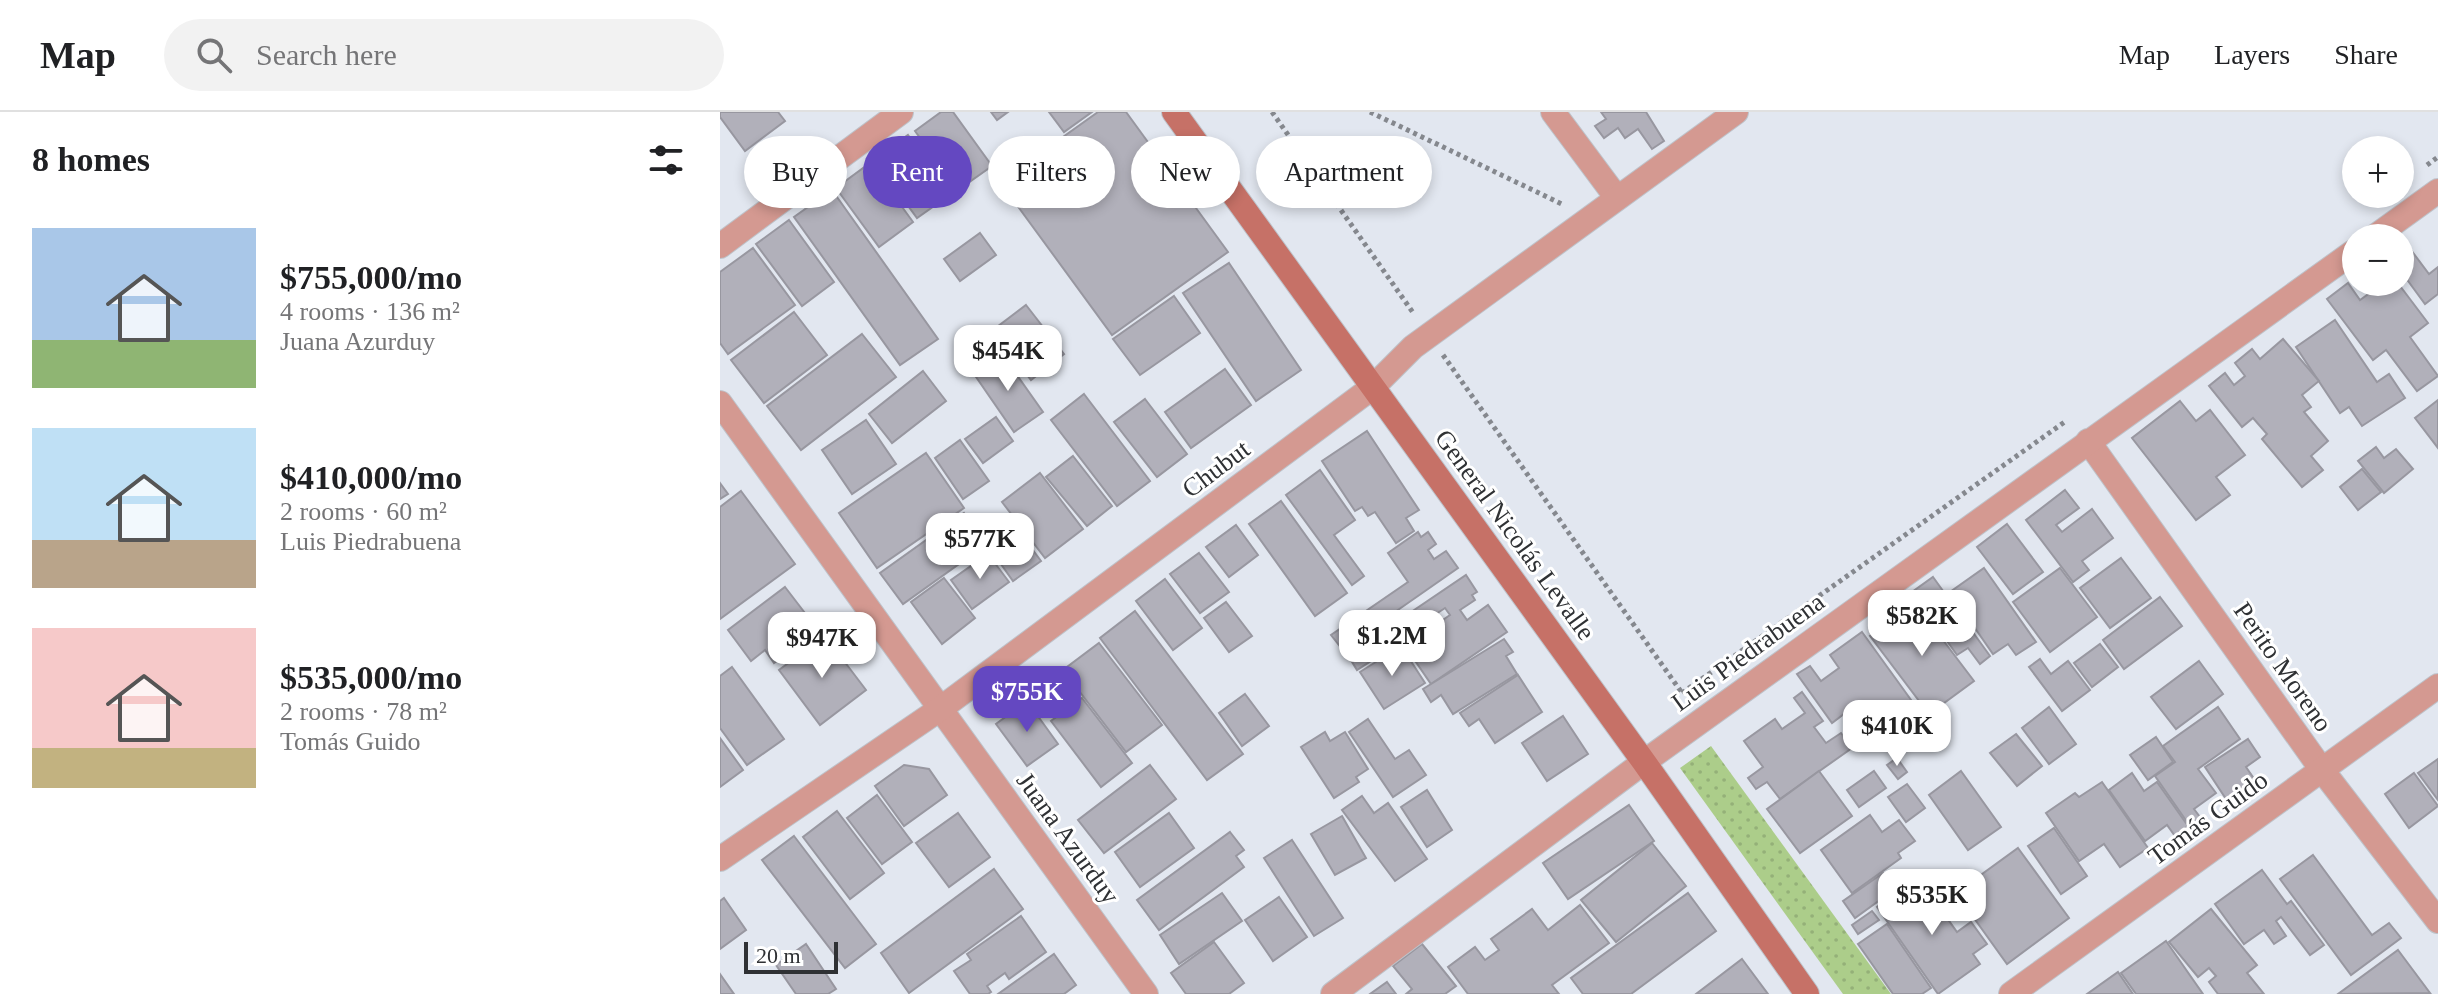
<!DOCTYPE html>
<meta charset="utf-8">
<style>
body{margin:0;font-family:"Times New Roman",serif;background:#f2f2f2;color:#202124;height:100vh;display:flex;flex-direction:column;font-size:30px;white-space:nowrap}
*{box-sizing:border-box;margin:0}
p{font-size:26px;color:#757577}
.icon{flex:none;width:44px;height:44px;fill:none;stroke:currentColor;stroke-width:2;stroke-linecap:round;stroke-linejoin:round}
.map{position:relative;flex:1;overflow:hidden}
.panel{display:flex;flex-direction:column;background:#fff;width:720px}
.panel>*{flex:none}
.guide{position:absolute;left:24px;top:24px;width:760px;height:72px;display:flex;gap:16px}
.fabs{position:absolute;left:1622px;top:24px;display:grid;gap:16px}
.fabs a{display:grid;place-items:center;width:72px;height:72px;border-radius:50%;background:#fff;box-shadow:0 4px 12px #0003;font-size:40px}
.scale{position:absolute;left:24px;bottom:20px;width:94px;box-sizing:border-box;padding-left:8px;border:4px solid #2f3134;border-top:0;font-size:22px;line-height:28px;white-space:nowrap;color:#2f3134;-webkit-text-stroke:6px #fff;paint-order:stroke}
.price{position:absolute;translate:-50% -68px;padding:0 18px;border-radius:16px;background:#fff;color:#222;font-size:26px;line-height:52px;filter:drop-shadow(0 2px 4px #0008)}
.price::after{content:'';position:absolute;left:50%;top:48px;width:24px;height:18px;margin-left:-12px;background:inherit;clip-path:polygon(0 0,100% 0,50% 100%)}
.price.selected{background:#6448c1;color:#fff}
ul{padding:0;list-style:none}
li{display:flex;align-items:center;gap:24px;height:200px;padding:0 32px}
li span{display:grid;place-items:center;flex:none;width:224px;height:160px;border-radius:0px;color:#555}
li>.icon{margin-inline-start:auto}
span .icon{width:96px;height:96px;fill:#fffc;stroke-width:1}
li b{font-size:34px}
h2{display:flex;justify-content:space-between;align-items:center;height:96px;padding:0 32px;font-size:34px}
.tag{padding:0 28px;border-radius:36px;background:#fff;box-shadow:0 4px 12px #0003;font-size:28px;line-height:72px}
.tag.selected{background:#6448c1;color:#fff}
header{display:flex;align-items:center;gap:48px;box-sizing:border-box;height:112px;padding:0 40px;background:#fff;border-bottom:2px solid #e0e0e0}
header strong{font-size:38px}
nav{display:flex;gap:44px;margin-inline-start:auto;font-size:28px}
.search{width:560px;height:72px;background:#f2f2f2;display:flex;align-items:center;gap:20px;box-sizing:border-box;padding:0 28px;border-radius:44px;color:#757577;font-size:30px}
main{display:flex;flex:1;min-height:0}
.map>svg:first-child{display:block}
.park{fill:url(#park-dots)}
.building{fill:#b1b0ba;stroke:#9897a0;stroke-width:2}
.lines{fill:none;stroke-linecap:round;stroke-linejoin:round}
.street-casing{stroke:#bec3ca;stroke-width:26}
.secondary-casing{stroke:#bec3ca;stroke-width:26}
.path{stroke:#85888e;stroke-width:5;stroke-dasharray:4 4;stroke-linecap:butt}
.street{stroke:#d49991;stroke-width:24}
.secondary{stroke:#c67167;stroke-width:24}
.labels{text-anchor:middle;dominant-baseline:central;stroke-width:6;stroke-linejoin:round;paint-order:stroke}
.street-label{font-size:26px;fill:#2f3134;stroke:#fff}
</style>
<header>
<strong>Map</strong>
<div class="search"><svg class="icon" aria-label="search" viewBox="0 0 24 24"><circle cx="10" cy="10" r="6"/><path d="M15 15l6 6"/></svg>Search here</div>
<nav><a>Map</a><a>Layers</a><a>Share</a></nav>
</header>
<main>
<section class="panel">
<h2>8 homes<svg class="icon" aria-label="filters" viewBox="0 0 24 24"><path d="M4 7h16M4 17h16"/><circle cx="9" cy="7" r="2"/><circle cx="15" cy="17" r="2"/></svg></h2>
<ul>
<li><span style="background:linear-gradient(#a9c7e8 70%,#8fb573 0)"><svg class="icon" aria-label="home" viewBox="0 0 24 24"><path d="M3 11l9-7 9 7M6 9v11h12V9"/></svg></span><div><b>$755,000/mo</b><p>4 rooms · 136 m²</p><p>Juana Azurduy</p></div></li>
<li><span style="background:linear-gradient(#bfe0f5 70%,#b9a48a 0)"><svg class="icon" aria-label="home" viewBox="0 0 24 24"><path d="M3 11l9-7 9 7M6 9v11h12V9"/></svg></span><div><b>$410,000/mo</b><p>2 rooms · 60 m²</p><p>Luis Piedrabuena</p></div></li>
<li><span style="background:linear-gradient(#f6c9c9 75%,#c2b280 0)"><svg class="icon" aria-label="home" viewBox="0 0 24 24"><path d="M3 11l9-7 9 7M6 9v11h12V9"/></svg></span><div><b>$535,000/mo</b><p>2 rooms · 78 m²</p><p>Tomás Guido</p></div></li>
</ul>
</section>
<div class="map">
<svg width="1718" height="882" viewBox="0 0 1718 882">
<defs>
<pattern id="park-dots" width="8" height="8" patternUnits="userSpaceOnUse" patternTransform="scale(2)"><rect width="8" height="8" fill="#accd8a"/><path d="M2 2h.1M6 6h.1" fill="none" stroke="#94b078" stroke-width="1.8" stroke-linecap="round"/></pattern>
</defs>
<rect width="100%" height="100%" fill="#e2e7f0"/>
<path class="park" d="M991,634L1171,882H1123L960,656Z"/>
<g class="building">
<path d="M0,0H58L65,9L25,39L0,5Z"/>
<path d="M221,0H233L272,54L238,78L195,19Z"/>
<path d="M271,0H288L277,8Z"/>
<path d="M329,0H372L344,20Z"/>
<path d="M378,0H406L508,140L392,223L280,70Z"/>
<path d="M881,0H926L944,29L932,37L918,17L905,26L898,16L884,26L875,14L886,7Z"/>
<path d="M188,23L231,82L197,106L154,47Z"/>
<path d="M150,51L193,110L159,135L116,76Z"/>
<path d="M112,78L218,227L180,253L74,105Z"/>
<path d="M69,108L114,170L82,194L36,132Z"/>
<path d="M260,121L276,143L240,169L224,147Z"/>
<path d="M1688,134L1709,162L1718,155V182L1705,192L1680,158V140Z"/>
<path d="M33,136L75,193L8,242L0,231V160Z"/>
<path d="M509,151L581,258L536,289L463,181Z"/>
<path d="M1665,170H1677L1708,211L1690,225L1718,264L1697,279L1666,238L1653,248L1607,187L1628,171L1640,188Z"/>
<path d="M454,184L480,221L420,263L393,227Z"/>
<path d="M306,193L344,242L311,268L273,218Z"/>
<path d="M74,200L107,243L44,291L11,248Z"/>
<path d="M1615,208L1657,270L1669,262L1685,286L1642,314L1629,295L1620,301L1576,235Z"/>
<path d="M142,222L176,265L81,338L47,294Z"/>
<path d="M1563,227L1599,269L1582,283L1591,295L1584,300L1608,329L1591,344L1603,358L1582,375L1542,327L1547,322L1533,306L1522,315L1489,274L1505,261L1514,273L1525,264L1515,251L1532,237L1540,247Z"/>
<path d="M282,242L323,300L294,320L254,262Z"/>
<path d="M505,257L531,293L471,336L445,300Z"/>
<path d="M203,259L226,289L172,331L149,302Z"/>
<path d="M364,282L430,369L397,394L331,308Z"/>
<path d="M425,287L467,342L437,365L394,310Z"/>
<path d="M1718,288V336L1695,306Z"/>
<path d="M1460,289L1476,309L1490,298L1525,343L1496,365L1510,383L1476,408L1412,326Z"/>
<path d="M276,305L293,329L263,351L245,327Z"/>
<path d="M146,308L176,352L132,382L102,338Z"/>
<path d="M647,319L699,398L686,406L694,419L676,431L655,400L648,404L642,395L635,399L602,349Z"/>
<path d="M240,328L269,369L243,387L215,346Z"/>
<path d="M1656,335L1664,346L1676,337L1693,357L1664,381L1638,349Z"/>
<path d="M206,341L244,396L157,456L119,401Z"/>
<path d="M353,344L392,394L367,414L326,365Z"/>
<path d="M1642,357L1661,380L1638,398L1620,375Z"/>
<path d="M600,358L635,408L614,423L644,464L632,473L566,383Z"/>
<path d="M320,361L363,417L325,446L282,390Z"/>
<path d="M0,371L8,382L0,387Z"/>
<path d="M1345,378L1359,396L1336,413L1342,420L1372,397L1393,426L1362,449L1369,458L1353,470L1306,408Z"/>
<path d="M21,379L75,452L0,507V395Z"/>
<path d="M561,389L627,481L595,504L529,412Z"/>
<path d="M244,401L267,432L183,492L160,461Z"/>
<path d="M1287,412L1323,460L1293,482L1257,435Z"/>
<path d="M516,413L538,443L509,465L486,435Z"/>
<path d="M298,418L321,449L293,469L271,438Z"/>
<path d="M698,420L701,425L708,420L716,432L708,438L714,447L726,439L738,456L622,537L611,523L688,470L668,441Z"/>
<path d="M479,441L509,480L480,501L450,462Z"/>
<path d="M268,442L289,470L252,497L231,468Z"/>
<path d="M1401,446L1431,486L1390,516L1360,476Z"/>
<path d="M1264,456L1316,530L1296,543L1288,532L1273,542L1230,480Z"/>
<path d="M1340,456L1377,505L1330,540L1293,490Z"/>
<path d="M746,463L757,480L752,483L755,488L740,498L747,508L768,493L787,520L711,572L685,534L730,503L725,496L683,524L675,511Z"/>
<path d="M1213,465L1270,544L1260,552L1248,536L1237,543L1192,480Z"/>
<path d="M224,466L255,506L222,532L191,490Z"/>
<path d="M445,467L482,516L453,538L416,489Z"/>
<path d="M65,475L98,518L54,551L45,538L31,549L8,518Z"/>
<path d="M1440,485L1462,514L1404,557L1383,528Z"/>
<path d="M506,490L532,524L509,540L484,506Z"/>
<path d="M1194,490L1254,569L1209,602L1150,524Z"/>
<path d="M415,499L523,642L487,668L380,526Z"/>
<path d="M668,513L679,531L637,558L626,540Z"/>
<path d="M1142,520L1199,599L1168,622L1157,607L1138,620L1124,602L1112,611L1077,562L1090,554L1101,569L1119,556L1110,543Z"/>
<path d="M105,524L146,578L100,613L59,558Z"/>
<path d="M784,527L793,540L786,544L797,562L733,602L721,583L711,590L703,577Z"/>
<path d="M379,531L442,613L406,640L343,558Z"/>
<path d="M1380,532L1398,555L1372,575L1354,551Z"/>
<path d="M681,534L705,571L664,597L640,560Z"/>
<path d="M1320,547L1331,562L1348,549L1370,578L1342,599L1309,555Z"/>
<path d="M1479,549L1503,582L1456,617L1431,585Z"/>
<path d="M12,555L64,627L27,653L0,616V564Z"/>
<path d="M798,563L822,600L775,631L759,607L749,614L740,601Z"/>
<path d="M1082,580L1103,609L1094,615L1106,631L1121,621L1132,636L1060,687L1047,670L1036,677L1028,666L1043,655L1024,629L1055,607L1062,617L1085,601L1074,586Z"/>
<path d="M525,582L549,614L522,634L499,601Z"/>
<path d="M362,586L412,651L381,675L331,609Z"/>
<path d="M307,589L338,632L307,654L276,612Z"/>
<path d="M1329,595L1356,632L1329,652L1302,616Z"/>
<path d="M1498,595L1520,627L1478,657L1496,681L1474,697L1483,709L1472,717L1435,664L1455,650L1443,634Z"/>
<path d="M843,604L868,642L827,669L802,631Z"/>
<path d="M648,607L675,647L689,638L706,663L673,685L629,620Z"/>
<path d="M605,620L610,629L625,620L648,657L636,665L639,670L614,686L581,635Z"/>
<path d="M1296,622L1322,654L1297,674L1270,641Z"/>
<path d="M1436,625L1453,650L1428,668L1410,643Z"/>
<path d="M0,626L23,658L0,675Z"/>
<path d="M1528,627L1540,645L1526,655L1537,671L1508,690L1485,655Z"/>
<path d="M1177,646L1187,660L1178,667L1167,653Z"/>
<path d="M1718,647V688L1698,661Z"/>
<path d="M184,653L209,657L227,683L184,714L155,674Z"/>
<path d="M430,653L456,687L384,741L358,708Z"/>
<path d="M1099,659L1132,704L1080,741L1047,697Z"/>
<path d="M1154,659L1166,676L1139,695L1127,678Z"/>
<path d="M1241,659L1281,715L1248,738L1209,683Z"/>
<path d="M1412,661L1424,679L1437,670L1468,714L1455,724L1447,713L1425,729L1389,678Z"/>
<path d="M1694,661L1718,694L1689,716L1665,682Z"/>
<path d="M1382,670L1428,736L1400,755L1384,732L1359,749L1326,701L1355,681L1359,685Z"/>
<path d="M1187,672L1205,696L1186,710L1168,685Z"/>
<path d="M707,678L732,718L707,735L681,695Z"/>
<path d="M157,683L192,730L162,752L127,706Z"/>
<path d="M642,684L654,701L668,691L707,747L675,769L622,698Z"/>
<path d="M909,693L934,729L848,787L823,751Z"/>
<path d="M117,699L164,761L130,787L83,725Z"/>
<path d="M238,701L270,745L229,775L196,731Z"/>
<path d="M449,701L474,736L420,775L395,740Z"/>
<path d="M1150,703L1162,720L1179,708L1195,729L1178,741L1181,746L1132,781L1101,738Z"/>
<path d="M622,704L646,746L615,763L591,722Z"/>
<path d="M1334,716L1367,764L1341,782L1308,734Z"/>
<path d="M510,720L524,738L516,744L524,755L439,818L417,788Z"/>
<path d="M74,724L156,832L125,856L42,748Z"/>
<path d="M572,728L623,806L594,824L544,746Z"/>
<path d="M932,731L966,774L896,830L861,788Z"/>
<path d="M1298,736L1349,806L1287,852L1236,781Z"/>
<path d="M1593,743L1652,823L1669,811L1681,826L1631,863L1560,767Z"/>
<path d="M274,757L303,797L189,881L161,841Z"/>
<path d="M1542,758L1567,792L1571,789L1604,833L1590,843L1561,805L1556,809L1566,824L1554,832L1544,818L1524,832L1495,792Z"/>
<path d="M1163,761L1175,777L1135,806L1123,789Z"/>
<path d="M1193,768L1203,781L1207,778L1237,820L1251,810L1267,832L1253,842L1260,852L1218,882L1157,795L1171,784L1180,797L1185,794L1175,781Z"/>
<path d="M502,781L522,809L459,852L440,823Z"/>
<path d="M968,781L996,819L911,882H863L851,866Z"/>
<path d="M559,785L587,825L553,849L525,808Z"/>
<path d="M4,786L26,818L0,837V789Z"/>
<path d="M860,793L889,831L832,873L839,882H748L728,855L755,835L765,848L779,838L771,827L812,797L828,818Z"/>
<path d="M1491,797L1537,853L1527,861L1544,882H1498L1489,870L1496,864L1489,856L1478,865L1449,830Z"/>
<path d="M1152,799L1159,808L1138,822L1132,813Z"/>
<path d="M301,804L326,840L289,867L285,861L267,874L271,880L268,882H250L234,859L251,848L247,842Z"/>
<path d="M1167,812L1211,876L1202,882H1173L1138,832Z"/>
<path d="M1446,829L1483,882H1416L1401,861Z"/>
<path d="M494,830L524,871L509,882H466L451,861Z"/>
<path d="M86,832L116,877L108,882H76L56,853Z"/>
<path d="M702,832L736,874L725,882H686L692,877L673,854Z"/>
<path d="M1678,838L1710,881L1618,882Z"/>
<path d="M334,842L356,873L344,882H278Z"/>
<path d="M1022,847L1048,882H976Z"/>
<path d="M1398,860L1413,882H1367Z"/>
<path d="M0,862L14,882H0Z"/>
<path d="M667,870L676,882H650Z"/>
</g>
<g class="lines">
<g class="street-casing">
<g id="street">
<path d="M833,0L897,86"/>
<path d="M1653,126L1718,79"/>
<path d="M0,134L181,0"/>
<path d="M0,291L426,882"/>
<path d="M1368,329L1602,658L1718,809"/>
<path d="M0,747L220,597L653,275L693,235L1016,0"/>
<path d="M613,882L924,650L1636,138"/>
<path d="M1291,882L1718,574"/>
</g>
</g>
<g class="secondary-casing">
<path id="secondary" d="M454,0L924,650L1087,882"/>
</g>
<g class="path">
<path d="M552,0L694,202"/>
<path d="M650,0L844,93"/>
<path d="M1707,53L1718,45"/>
<path d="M723,243L962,581"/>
<path d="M962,581L1346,309"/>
</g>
<use href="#street" class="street"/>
<use href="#secondary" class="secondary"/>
</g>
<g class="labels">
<g class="street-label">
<text transform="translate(496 357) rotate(-37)">Chubut</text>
<text transform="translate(795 423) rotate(54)">General Nicolás Levalle</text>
<text transform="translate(1028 540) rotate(-36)">Luis Piedrabuena</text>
<text transform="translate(1563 555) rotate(55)">Perito Moreno</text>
<text transform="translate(1488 706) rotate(-36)">Tomás Guido</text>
<text transform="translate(348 726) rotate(54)">Juana Azurduy</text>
</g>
</g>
</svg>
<div class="fabs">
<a>+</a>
<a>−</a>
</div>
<div class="scale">20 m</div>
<b class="price" style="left:288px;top:281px">$454K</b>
<b class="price" style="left:260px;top:469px">$577K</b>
<b class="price" style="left:1202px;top:546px">$582K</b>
<b class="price" style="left:672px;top:566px">$1.2M</b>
<b class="price" style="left:102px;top:568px">$947K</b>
<b class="price selected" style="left:307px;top:622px">$755K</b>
<b class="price" style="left:1177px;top:656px">$410K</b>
<b class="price" style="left:1212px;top:825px">$535K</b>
<div class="guide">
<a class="tag">Buy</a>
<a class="tag selected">Rent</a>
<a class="tag">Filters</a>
<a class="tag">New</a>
<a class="tag">Apartment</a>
</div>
</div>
</main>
